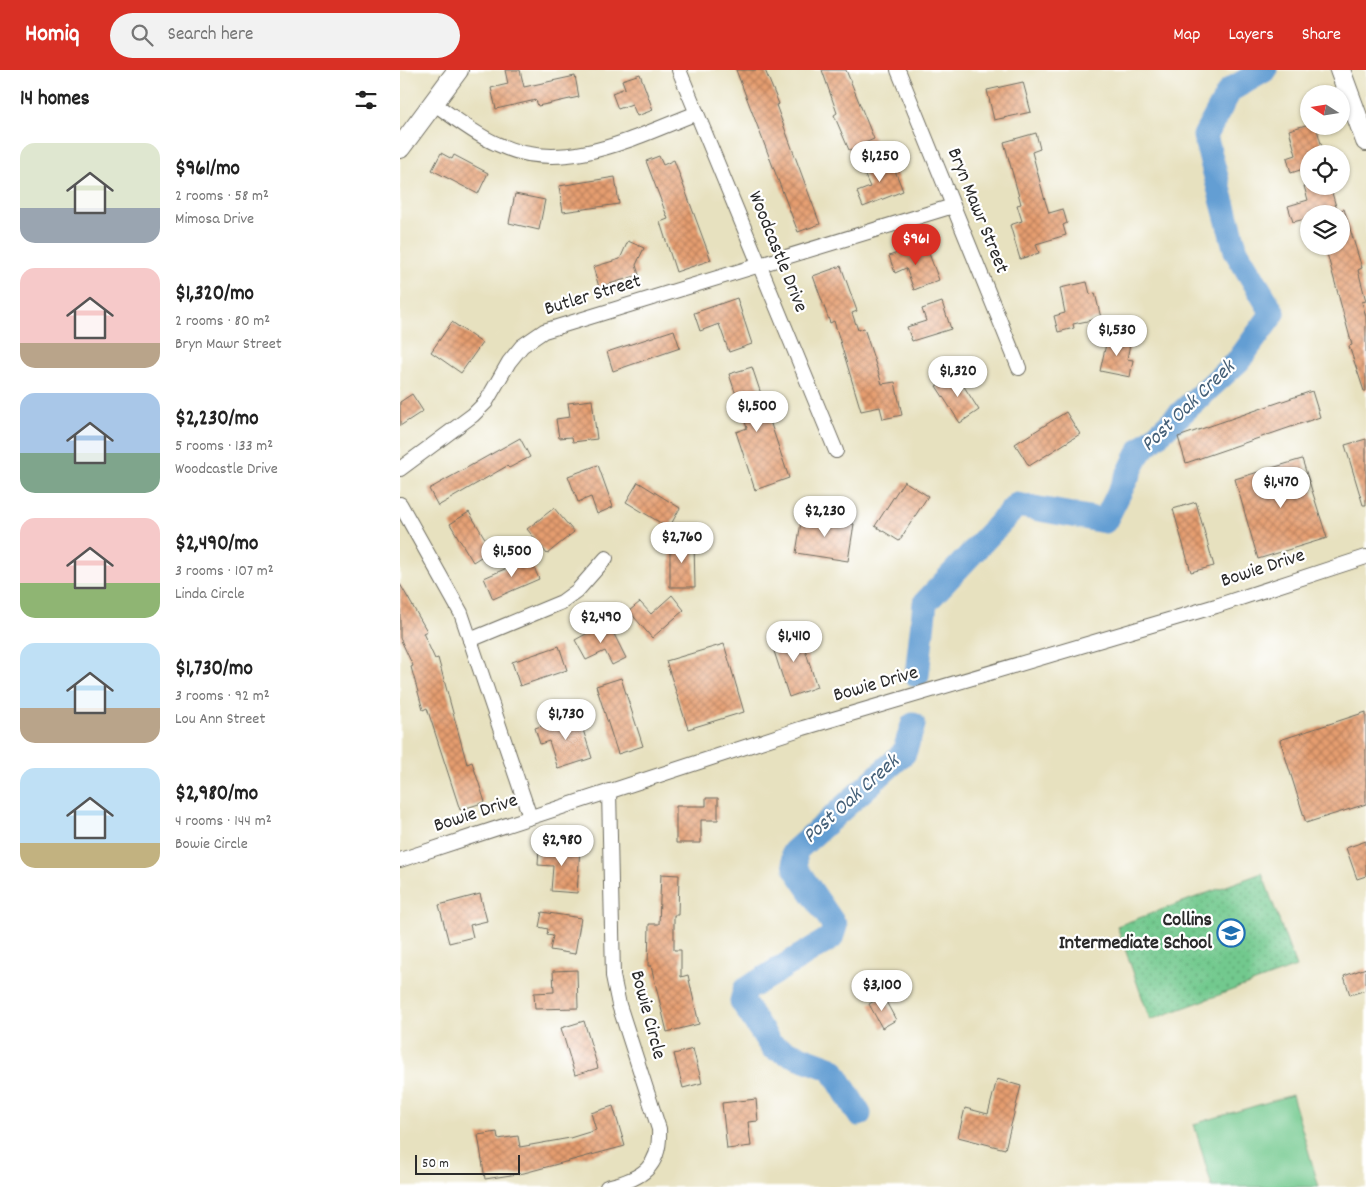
<!DOCTYPE html>
<meta charset="utf-8">
<style>
body{margin:0;font-family:Dekko,sans-serif;background:#f2f2f2;color:#222;height:100vh;display:flex;flex-direction:column;font-size:19px;white-space:nowrap}
*{box-sizing:border-box;margin:0}
p{font-size:16px;color:#767676}
.icon{flex:none;width:28px;height:28px;fill:none;stroke:currentColor;stroke-width:2;stroke-linecap:round;stroke-linejoin:round}
.map{position:relative;flex:1;overflow:hidden}
.panel{display:flex;flex-direction:column;background:#fff;width:400px}
.panel>*{flex:none}
.needle{width:32px;rotate:282deg}
.tools{position:absolute;left:900px;top:15px;display:grid;gap:10px}
.tools a{display:grid;place-items:center;width:50px;height:50px;border-radius:50%;background:#fff;box-shadow:0 1px 4px #0004;font-size:25px}
.scale{position:absolute;left:15px;bottom:12px;width:105px;box-sizing:border-box;padding-left:5px;border:2px solid #2b2b2b;border-top:0;font-size:14px;line-height:18px;white-space:nowrap;color:#2b2b2b;-webkit-text-stroke:4px #fff;paint-order:stroke}
.price{position:absolute;translate:-50% -42px;padding:0 11px;border-radius:18px;background:#fff;color:#222;font-size:16px;line-height:32px;filter:drop-shadow(0 1px 2px #0008)}
.price::after{content:'';position:absolute;left:50%;top:30px;width:15px;height:11px;margin-left:-8px;background:inherit;clip-path:polygon(0 0,100% 0,50% 100%)}
.price.active{background:#d93025;color:#fff}
ul{padding:0;list-style:none}
li{display:flex;align-items:center;gap:15px;height:125px;padding:0 20px}
li span{display:grid;place-items:center;flex:none;width:140px;height:100px;border-radius:15px;color:#555}
li>.icon{margin-inline-start:auto}
span .icon{width:60px;height:60px;fill:#fffc;stroke-width:1}
li b{font-size:21px}
h2{display:flex;justify-content:space-between;align-items:center;height:60px;padding:0 20px;font-size:21px}
header{display:flex;align-items:center;gap:30px;box-sizing:border-box;height:70px;padding:0 25px;background:#d93025;color:#fff}
header strong{font-size:24px}
nav{display:flex;gap:28px;margin-inline-start:auto;font-size:18px}
.search{width:350px;height:45px;background:#f2f2f2;display:flex;align-items:center;gap:12px;box-sizing:border-box;padding:0 18px;border-radius:28px;color:#767676;font-size:19px}
main{display:flex;flex:1;min-height:0}
.map>svg:first-child{display:block}
.grass{fill:#72c98e;stroke:#4e7a5c}
.park{fill:url(#park-dots);stroke:#4e7a5c}
.lines{fill:none;stroke-linecap:round;stroke-linejoin:round}
.river{stroke:#639ed3;stroke-width:25}
.building{fill:url(#building-cross-hatch)}
.street-casing{stroke:#6d6b5f;stroke-width:16}
.secondary-casing{stroke:#6d6b5f;stroke-width:22}
.street{stroke:#fff;stroke-width:14}
.secondary{stroke:#fff;stroke-width:20}
.labels{text-anchor:middle;dominant-baseline:central;stroke-width:4.5;stroke-linejoin:round;paint-order:stroke}
.street-label{font-size:20px;fill:#2b2b2b;stroke:#fff}
.poi-label{font-size:20px;font-weight:bold;fill:#2b2b2b;stroke:#fff;text-anchor:end}
.water-label{font-size:21px;font-style:italic;fill:#445f77;stroke:#fff}
</style>
<header>
<strong>Homiq</strong>
<div class="search"><svg class="icon" aria-label="search" viewBox="0 0 24 24"><circle cx="10" cy="10" r="6"/><path d="M15 15l6 6"/></svg>Search here</div>
<nav><a>Map</a><a>Layers</a><a>Share</a></nav>
</header>
<main>
<section class="panel">
<h2>14 homes<svg class="icon" aria-label="filters" viewBox="0 0 24 24"><path d="M4 7h16M4 17h16"/><circle cx="9" cy="7" r="2"/><circle cx="15" cy="17" r="2"/></svg></h2>
<ul>
<li><span style="background:linear-gradient(#dfe7d0 65%,#9aa5b1 0)"><svg class="icon" aria-label="home" viewBox="0 0 24 24"><path d="M3 11l9-7 9 7M6 9v11h12V9"/></svg></span><div><b>$961/mo</b><p>2 rooms · 58 m²</p><p>Mimosa Drive</p></div></li>
<li><span style="background:linear-gradient(#f6c9c9 75%,#b9a48a 0)"><svg class="icon" aria-label="home" viewBox="0 0 24 24"><path d="M3 11l9-7 9 7M6 9v11h12V9"/></svg></span><div><b>$1,320/mo</b><p>2 rooms · 80 m²</p><p>Bryn Mawr Street</p></div></li>
<li><span style="background:linear-gradient(#a9c7e8 60%,#7fa58c 0)"><svg class="icon" aria-label="home" viewBox="0 0 24 24"><path d="M3 11l9-7 9 7M6 9v11h12V9"/></svg></span><div><b>$2,230/mo</b><p>5 rooms · 133 m²</p><p>Woodcastle Drive</p></div></li>
<li><span style="background:linear-gradient(#f6c9c9 65%,#8fb573 0)"><svg class="icon" aria-label="home" viewBox="0 0 24 24"><path d="M3 11l9-7 9 7M6 9v11h12V9"/></svg></span><div><b>$2,490/mo</b><p>3 rooms · 107 m²</p><p>Linda Circle</p></div></li>
<li><span style="background:linear-gradient(#bfe0f5 65%,#b9a48a 0)"><svg class="icon" aria-label="home" viewBox="0 0 24 24"><path d="M3 11l9-7 9 7M6 9v11h12V9"/></svg></span><div><b>$1,730/mo</b><p>3 rooms · 92 m²</p><p>Lou Ann Street</p></div></li>
<li><span style="background:linear-gradient(#bfe0f5 75%,#c2b280 0)"><svg class="icon" aria-label="home" viewBox="0 0 24 24"><path d="M3 11l9-7 9 7M6 9v11h12V9"/></svg></span><div><b>$2,980/mo</b><p>4 rooms · 144 m²</p><p>Bowie Circle</p></div></li>
</ul>
</section>
<div class="map">
<svg width="966" height="1117" viewBox="0 0 966 1117">
<defs>
<pattern id="park-dots" width="8" height="8" patternUnits="userSpaceOnUse" patternTransform="scale(1.25)"><rect width="8" height="8" fill="#72c98e"/><path d="M2 2h.1M6 6h.1" fill="none" stroke="#5ea374" stroke-width="1.8" stroke-linecap="round"/></pattern>
<pattern id="building-cross-hatch" width="8" height="8" patternUnits="userSpaceOnUse" patternTransform="scale(1.25)"><rect width="8" height="8" fill="#e59d70"/><path d="M0 0l8 8M0 8l8-8" fill="none" stroke="#ba805c"/></pattern>
</defs>
<rect width="100%" height="100%" fill="#fff"/>
<filter id="ink" filterUnits="userSpaceOnUse"><feTurbulence type="fractalNoise" baseFrequency=".02" numOctaves="2"/><feDisplacementMap in="SourceGraphic" scale="10" xChannelSelector="R" yChannelSelector="G"/><feConvolveMatrix kernelMatrix="1 2 1 2 8 2 1 2 1" color-interpolation-filters="sRGB"/></filter>
<filter id="wash" filterUnits="userSpaceOnUse"><feTurbulence type="fractalNoise" baseFrequency=".0096" numOctaves="4" result="noise"/><feDisplacementMap in="SourceGraphic" scale="20" xChannelSelector="R" yChannelSelector="G"/><feGaussianBlur stdDeviation="1.12" result="paint"/><feColorMatrix in="noise" values="0 0 0 0 0 0 0 0 0 0 0 0 0 0 0 0 0 1.4 0 .05"/><feComposite in="paint" operator="in"/></filter>
<g filter="url(#wash)">
<rect width="100%" height="100%" fill="#e7e1bf"/>
<path class="grass" d="M892,1025L919,1117H812L794,1054Z"/>
<path class="park" d="M862,803L896,897L750,950L717,856Z"/>
<g class="lines">
<g class="river">
<path d="M517,605L525,533L617,435L705,451L740,381L839,290L873,243L836,181L805,66L830,20L865,0"/>
<path d="M459,1044L432,999L372,977L342,931L345,920L431,868L435,856L396,799L394,782L504,683L513,655"/>
</g>
</g>
<g id="blocks">
<g class="building">
<path d="M105,0H120L124,17L175,6L179,27L138,36L136,30L96,39L91,18L108,14Z"/>
<path d="M336,0H365L379,34L376,35L420,154L398,162Z"/>
<path d="M422,0H446L474,69L449,80L434,45L437,43Z"/>
<path d="M240,4L253,40L237,46L232,34L218,39L212,23L225,18L222,10Z"/>
<path d="M623,12L631,42L594,50L587,20Z"/>
<path d="M909,54V56H916L924,84H909V97L891,103L887,88L896,85L889,60Z"/>
<path d="M636,63L640,79L632,82L644,127L649,143L663,139L667,153L663,155L666,165L636,174L639,183L620,189L610,155L622,151L617,135L621,134L604,72Z"/>
<path d="M41,83L52,89L54,85L88,103L78,124L32,100Z"/>
<path d="M259,86L263,95L274,90L311,190L276,202L260,152L268,149L246,91Z"/>
<path d="M490,88L503,121L463,137L457,122L470,117L462,99Z"/>
<path d="M215,107L219,134L163,142L159,116Z"/>
<path d="M904,116H930L937,140L923,144H909V148L893,152L888,136L908,130Z"/>
<path d="M115,124L145,130L139,160L109,153Z"/>
<path d="M944,139L962,198L958,200L966,231L962,232L966,247V321H964L949,276L952,275L925,176H941V140Z"/>
<path d="M228,171L244,178L236,195L239,205L199,217L193,197L220,189Z"/>
<path d="M525,173L539,210L514,220L506,198L495,203L489,186Z"/>
<path d="M441,196L457,241L452,243L458,260L464,258L482,314L495,312L502,345L483,349L480,337L461,341L434,251L430,253L413,206Z"/>
<path d="M687,212L690,224L695,223L701,248L673,254L674,258L658,262L654,246L665,243L660,218Z"/>
<path d="M337,228L352,274L329,282L319,254L300,261L294,243Z"/>
<path d="M542,232L551,259L512,271L507,257L526,251L522,239Z"/>
<path d="M52,252L82,273L61,303L31,282Z"/>
<path d="M274,260L280,278L213,301L207,282Z"/>
<path d="M708,265L731,269L727,289L733,290L730,307L700,301Z"/>
<path d="M352,297L389,408L355,420L336,362L347,358L329,304Z"/>
<path d="M556,304L579,340L560,353L536,316Z"/>
<path d="M912,321L920,347L786,393L778,367Z"/>
<path d="M12,324L23,341L0,356V332Z"/>
<path d="M192,330L197,369L173,372L172,367L159,368L156,349L170,347L168,333Z"/>
<path d="M666,342L680,364L629,396L615,374Z"/>
<path d="M120,368L130,387L109,398L107,396L38,436L29,419Z"/>
<path d="M966,369V435H963L945,375Z"/>
<path d="M902,389L927,468L858,489L835,409Z"/>
<path d="M198,395L213,437L197,444L191,427L178,432L168,406Z"/>
<path d="M504,411L528,426L499,471L475,456Z"/>
<path d="M238,412L280,438L269,458L226,432Z"/>
<path d="M796,432L814,496L791,502L773,439Z"/>
<path d="M154,438L174,462L147,484L127,459Z"/>
<path d="M69,442L92,480L73,492L50,454Z"/>
<path d="M402,446L454,454L448,491L396,483Z"/>
<path d="M270,471H294L295,517H270Z"/>
<path d="M130,488L139,509L93,529L84,508Z"/>
<path d="M0,514L27,561L23,563L35,589L38,588L67,694L72,692L85,732L60,740L27,638L23,640L11,597L13,596L0,568Z"/>
<path d="M272,525L284,540L252,568L229,541L240,532L251,544Z"/>
<path d="M208,552L226,588L212,595L205,581L186,590L175,570Z"/>
<path d="M399,560L417,617L389,627L370,569Z"/>
<path d="M324,574L344,642L288,659L266,591Z"/>
<path d="M159,576L167,600L120,616L112,592Z"/>
<path d="M221,608L243,676L218,684L196,616Z"/>
<path d="M966,642V734L906,753L880,670Z"/>
<path d="M178,644L192,688L158,699L149,671L140,674L135,658Z"/>
<path d="M306,728H318V750H301V773H276V736H306Z"/>
<path d="M966,771V806L957,809L946,778Z"/>
<path d="M139,776L180,778L177,823L151,821L153,796L138,795Z"/>
<path d="M261,804L279,805L278,845H274V880H281V907L288,905L299,954L267,962L251,896H248L249,854H259Z"/>
<path d="M80,824L87,851L70,855L73,867L49,873L39,835Z"/>
<path d="M142,842L181,848L175,884L150,880L153,866L147,865L148,859L139,857Z"/>
<path d="M966,898V920L950,925L944,906Z"/>
<path d="M177,900L178,938L135,939L134,923L154,922L153,901Z"/>
<path d="M483,926L496,950L482,958L469,934Z"/>
<path d="M184,951L198,998L175,1005L161,958Z"/>
<path d="M293,979L302,1013L283,1018L274,984Z"/>
<path d="M597,1009L621,1016L605,1079L558,1067L565,1038L588,1044Z"/>
<path d="M356,1029L358,1051L348,1052L351,1076L327,1079L322,1033Z"/>
<path d="M213,1036L225,1076L124,1103L85,1109L78,1065L97,1062L98,1069L118,1066L120,1077L170,1068L196,1060L191,1043Z"/>
</g>
</g>
</g>
<g filter="url(#ink)">
<use href="#blocks" fill-opacity="0" stroke="#6d6b5f" stroke-width="1"/>
<g class="lines">
<g class="street-casing">
<g id="street">
<path d="M279,0L436,381"/>
<path d="M498,0L619,298"/>
<path d="M33,33C54,47 74,64 97,74C163,106 235,67 297,43"/>
<path d="M0,399L73,345L86,332L109,292L122,276L144,261L553,136"/>
<path d="M0,434L61,543L130,747"/>
<path d="M70,570L162,532L177,521L206,488"/>
<path d="M0,790L403,658L816,536L966,487"/>
<path d="M207,1117C242,1109 261,1097 259,1059L219,935L213,906L209,721"/>
</g>
</g>
<g class="secondary-casing">
<g id="secondary">
<path d="M940,0L966,71"/>
<path d="M0,78L58,0"/>
</g>
</g>
<use href="#street" class="street"/>
<use href="#secondary" class="secondary"/>
</g>
</g>
<defs>
<g id="school-ring" transform="scale(1.4375)"><circle r="9.5" fill="#fff" stroke="#1f6fb2" stroke-width="1.5"/><path d="M0-5L7-2L0 1L-7-2ZM-4 1L0 2.5L4 1V4Q0 6-4 4Z" fill="#1f6fb2"/></g>
</defs>
<g fill-rule="evenodd">
<use href="#school-ring" x="831" y="863"/>
</g>
<g class="labels">
<g class="street-label">
<text transform="translate(577 141) rotate(68)">Bryn Mawr Street</text>
<text transform="translate(377 182) rotate(68)">Woodcastle Drive</text>
<text transform="translate(193 226) rotate(-17)">Butler Street</text>
<text transform="translate(863 499) rotate(-18)">Bowie Drive</text>
<text transform="translate(476 615) rotate(-16)">Bowie Drive</text>
<text transform="translate(76 744) rotate(-18)">Bowie Drive</text>
<text transform="translate(247 945) rotate(75)">Bowie Circle</text>
</g>
<g class="poi-label">
<text x="812" y="851">Collins<tspan x="812" dy="23">Intermediate School</tspan></text>
</g>
<g class="water-label">
<text transform="translate(789 337) rotate(-44)">Post Oak Creek</text>
<text transform="translate(452 730) rotate(-42)">Post Oak Creek</text>
</g>
</g>
</svg>
<div class="tools">
<a><svg class="needle" viewBox="-14 -14 28 28"><path d="M0-13l5 13h-10z" fill="#e53935"/><path d="M0 13l5-13h-10z" fill="#767676"/></svg></a>
<a><svg class="icon" aria-label="locate" viewBox="0 0 24 24"><circle cx="12" cy="12" r="6"/><path d="M12 2v4M12 18v4M2 12h4M18 12h4"/></svg></a>
<a><svg class="icon" aria-label="layers" viewBox="0 0 24 24"><path d="M12 4l9 5-9 5-9-5zM3 14l9 5 9-5"/></svg></a>
</div>
<div class="scale">50 m</div>
<b class="price" style="left:480px;top:113px">$1,250</b>
<b class="price active" style="left:516px;top:196px">$961</b>
<b class="price" style="left:717px;top:287px">$1,530</b>
<b class="price" style="left:558px;top:328px">$1,320</b>
<b class="price" style="left:357px;top:363px">$1,500</b>
<b class="price" style="left:881px;top:439px">$1,470</b>
<b class="price" style="left:425px;top:468px">$2,230</b>
<b class="price" style="left:282px;top:494px">$2,760</b>
<b class="price" style="left:112px;top:508px">$1,500</b>
<b class="price" style="left:201px;top:574px">$2,490</b>
<b class="price" style="left:394px;top:593px">$1,410</b>
<b class="price" style="left:166px;top:671px">$1,730</b>
<b class="price" style="left:162px;top:797px">$2,980</b>
<b class="price" style="left:482px;top:942px">$3,100</b>
</div>
</main>
